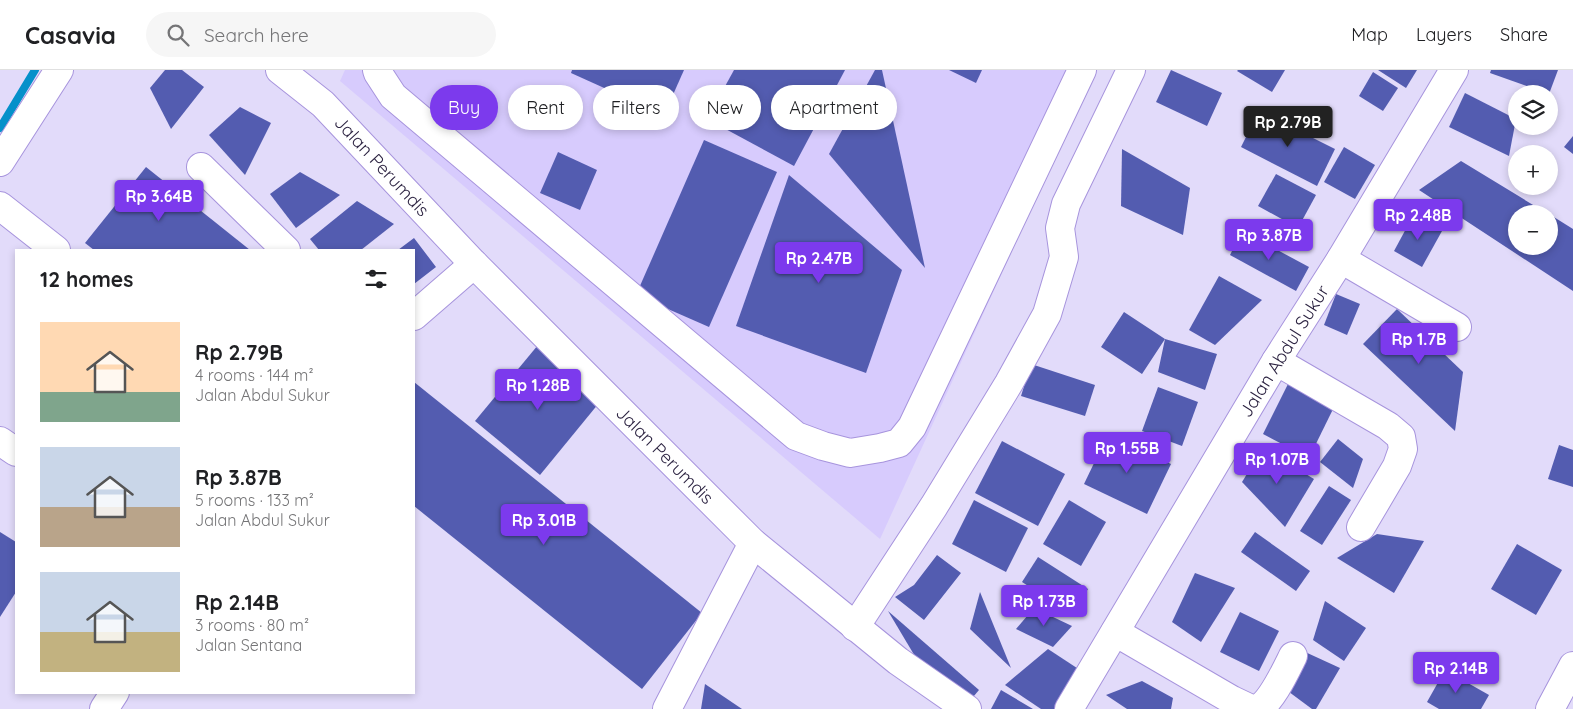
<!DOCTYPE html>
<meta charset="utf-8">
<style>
body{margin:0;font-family:Quicksand,sans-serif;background:#f6f6f6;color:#202124;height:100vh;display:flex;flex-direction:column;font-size:19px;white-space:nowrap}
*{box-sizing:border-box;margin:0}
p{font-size:16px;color:#757577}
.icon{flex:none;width:28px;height:28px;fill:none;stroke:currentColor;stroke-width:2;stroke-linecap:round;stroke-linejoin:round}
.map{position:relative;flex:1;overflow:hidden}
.sheet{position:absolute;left:15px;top:179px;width:400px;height:445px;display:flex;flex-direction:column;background:#fff;border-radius:0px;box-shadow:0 2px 8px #0003}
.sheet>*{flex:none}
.hud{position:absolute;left:430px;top:15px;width:475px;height:45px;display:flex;gap:10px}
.fabs{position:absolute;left:1508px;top:15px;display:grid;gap:10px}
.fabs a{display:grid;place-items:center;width:50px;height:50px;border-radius:50%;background:#fff;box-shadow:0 2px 8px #0003;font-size:25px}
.price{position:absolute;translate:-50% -42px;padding:0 11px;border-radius:5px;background:#7c3aed;color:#fff;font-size:16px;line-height:32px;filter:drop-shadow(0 1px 2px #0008)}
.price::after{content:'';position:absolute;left:50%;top:30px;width:15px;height:11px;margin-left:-8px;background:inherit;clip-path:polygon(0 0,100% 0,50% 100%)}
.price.current{background:#222;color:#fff}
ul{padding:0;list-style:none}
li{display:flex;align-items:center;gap:15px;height:125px;padding:0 25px}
li span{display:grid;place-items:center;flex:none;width:140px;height:100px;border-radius:0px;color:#555}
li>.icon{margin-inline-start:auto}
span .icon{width:60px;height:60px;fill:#fffc;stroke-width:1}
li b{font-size:21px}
h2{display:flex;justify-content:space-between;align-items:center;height:60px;padding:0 25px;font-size:21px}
.chip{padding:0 18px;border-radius:22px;background:#fff;box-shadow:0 2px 8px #0003;font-size:18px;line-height:45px}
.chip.current{background:#7c3aed;color:#fff}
header{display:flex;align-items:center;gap:30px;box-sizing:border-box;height:70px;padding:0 25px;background:#fff;border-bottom:1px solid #e0e0e0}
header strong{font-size:24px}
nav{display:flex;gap:28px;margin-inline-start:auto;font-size:18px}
.search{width:350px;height:45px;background:#f6f6f6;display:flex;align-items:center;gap:12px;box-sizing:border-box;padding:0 18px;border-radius:28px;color:#757577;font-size:19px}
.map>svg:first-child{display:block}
.built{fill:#d7cbfd}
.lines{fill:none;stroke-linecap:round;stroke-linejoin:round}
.stream{stroke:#0590ca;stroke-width:8}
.building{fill:#535cb0}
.minor-casing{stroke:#a794dd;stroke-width:30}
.minor{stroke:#fff;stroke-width:28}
.labels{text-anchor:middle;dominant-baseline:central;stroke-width:5;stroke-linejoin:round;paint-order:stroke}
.street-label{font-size:18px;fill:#2d2442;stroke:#fff}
</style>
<header>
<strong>Casavia</strong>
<div class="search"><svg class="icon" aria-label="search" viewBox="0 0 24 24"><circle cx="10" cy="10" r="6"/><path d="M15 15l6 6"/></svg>Search here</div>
<nav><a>Map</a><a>Layers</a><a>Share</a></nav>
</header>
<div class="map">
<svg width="1573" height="639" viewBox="0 0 1573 639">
<rect width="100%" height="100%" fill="#e2dbfa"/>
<path class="built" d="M345,0H1095L880,469L340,11Z"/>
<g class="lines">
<path class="stream" d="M0,58L35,0"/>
</g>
<g class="building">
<path d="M165,0H182L204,17L171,59L150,18Z"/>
<path d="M572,0H684L664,45L571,3Z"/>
<path d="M734,0H845L794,96L707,49Z"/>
<path d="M875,0H882L925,198L829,84Z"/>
<path d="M949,0H982L976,13Z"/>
<path d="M1171,0L1222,23L1207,56L1156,32Z"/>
<path d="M1238,0H1285L1272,22L1237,1Z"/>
<path d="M1378,0H1417L1406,18Z"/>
<path d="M1491,0H1558L1549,24L1490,3Z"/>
<path d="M1373,2L1398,18L1383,41L1359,26Z"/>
<path d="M1465,23L1516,49L1509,86L1449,57Z"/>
<path d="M240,37L271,53L245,105L209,65Z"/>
<path d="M1259,41L1335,79L1317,116L1241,77Z"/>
<path d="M1573,66V84L1564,77Z"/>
<path d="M704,70L777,102L709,257L636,225Z"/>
<path d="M1344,77L1375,95L1355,129L1324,112Z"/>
<path d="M1122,79L1190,118L1183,165L1121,136Z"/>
<path d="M558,82L597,100L580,140L540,123Z"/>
<path d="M1461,91L1548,144H1516V176H1549V144L1573,159V221L1419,120Z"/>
<path d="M146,97L250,180H94L85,173Z"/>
<path d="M300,102L340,125L296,158L270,124Z"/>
<path d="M1276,104L1316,125L1298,158L1258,136Z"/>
<path d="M789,105L902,200L866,303L736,256Z"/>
<path d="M357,131L394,154L361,180H319L310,169Z"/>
<path d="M1414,144L1442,161L1422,197L1394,181Z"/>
<path d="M1242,161L1309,197L1296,221L1230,185Z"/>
<path d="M414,168L436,197L414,214V180H398Z"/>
<path d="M1219,206L1262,230L1215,275L1189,260Z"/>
<path d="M1336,224L1360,234L1347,265L1324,255Z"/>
<path d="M1397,239L1463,302L1455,361L1363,274Z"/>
<path d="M1124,242L1165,269L1217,284L1205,320L1158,302L1165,269L1142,304L1101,277Z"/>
<path d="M538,275L599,333L540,405L475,351Z"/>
<path d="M1031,294L1095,315L1085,346L1021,326Z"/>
<path d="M1291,308L1337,331L1309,388L1263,364Z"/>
<path d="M414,312L702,543L642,619L414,436Z"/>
<path d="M1158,317L1198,332L1182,376L1142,361Z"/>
<path d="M1108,364L1171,394L1147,444L1084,414Z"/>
<path d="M1338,369L1363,389L1353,418L1320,392Z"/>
<path d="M1002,371L1065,404L1038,456L975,423Z"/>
<path d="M1559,375L1573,380V417L1548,409Z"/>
<path d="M1263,378L1314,409L1285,457L1242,412Z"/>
<path d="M1329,416L1351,430L1322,475L1300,461Z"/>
<path d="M974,430L1028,458L1006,502L952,474Z"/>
<path d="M1069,430L1106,452L1081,496L1043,474Z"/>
<path d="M0,462L16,472V522L0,547Z"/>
<path d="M1255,462L1310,501L1296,521L1241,482Z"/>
<path d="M1377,464L1424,471L1394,523L1337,488Z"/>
<path d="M1517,474L1562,500L1536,545L1491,519Z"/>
<path d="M937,485L961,503L924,550L895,527L914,515Z"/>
<path d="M1038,487L1088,519L1072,544L1022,512Z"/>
<path d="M1195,503L1235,518L1201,572L1172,552Z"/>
<path d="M980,522L1011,598L970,559Z"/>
<path d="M1325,531L1366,558L1344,591L1313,570Z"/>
<path d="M1034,538L1072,556L1053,577L1016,559Z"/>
<path d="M888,541L979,620L968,633L916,588Z"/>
<path d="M1240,542L1279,561L1259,601L1220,582Z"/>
<path d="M1048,579L1083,602L1058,639H1041L1005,615Z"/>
<path d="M1303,581L1340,598L1316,639H1312L1281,616Z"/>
<path d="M1445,600L1489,625L1481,639H1439L1427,632Z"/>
<path d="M1142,611L1173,628L1171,639H1127L1106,625Z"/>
<path d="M705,614L742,639H701Z"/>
<path d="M1001,620L1033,639H991Z"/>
</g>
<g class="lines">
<g class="minor-casing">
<g id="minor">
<path d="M280,0L323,34L474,194L753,473L898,591L967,639"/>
<path d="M377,0L378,3L393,26L796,366L823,376L850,383L880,378L899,373L912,357L1082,0"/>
<path d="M0,92L59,0"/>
<path d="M201,97L286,180"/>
<path d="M0,136L56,180"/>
<path d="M1341,189L1457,257"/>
<path d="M414,246L474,194"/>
<path d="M1276,291L1388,356L1401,367L1403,379L1397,396L1361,457"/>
<path d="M0,371L16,382"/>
<path d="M855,557L934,436L1009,313L1047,244L1064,187L1060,158L1066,134L1131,0"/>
<path d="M1115,562L1232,630L1251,639"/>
<path d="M104,639L115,622"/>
<path d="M667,639L753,473"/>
<path d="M1069,639L1276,291L1341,189L1454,0"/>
<path d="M1257,639C1271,633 1286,600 1293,586"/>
<path d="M1550,639L1573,596"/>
</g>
</g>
<use href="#minor" class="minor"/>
</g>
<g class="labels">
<g class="street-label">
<text transform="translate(382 96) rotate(47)">Jalan Perumdis</text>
<text transform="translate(1284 281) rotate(-58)">Jalan Abdul Sukur</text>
<text transform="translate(665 385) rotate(45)">Jalan Perumdis</text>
</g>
</g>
</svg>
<div class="fabs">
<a><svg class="icon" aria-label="layers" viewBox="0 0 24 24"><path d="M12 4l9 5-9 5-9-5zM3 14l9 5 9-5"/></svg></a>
<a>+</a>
<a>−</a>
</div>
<b class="price current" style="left:1288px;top:78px">Rp 2.79B</b>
<b class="price" style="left:159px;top:152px">Rp 3.64B</b>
<b class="price" style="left:1418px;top:171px">Rp 2.48B</b>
<b class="price" style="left:1269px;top:191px">Rp 3.87B</b>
<b class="price" style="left:819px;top:214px">Rp 2.47B</b>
<b class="price" style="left:1419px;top:295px">Rp 1.7B</b>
<b class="price" style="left:538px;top:341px">Rp 1.28B</b>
<b class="price" style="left:1127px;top:404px">Rp 1.55B</b>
<b class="price" style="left:1277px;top:415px">Rp 1.07B</b>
<b class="price" style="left:544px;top:476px">Rp 3.01B</b>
<b class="price" style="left:1044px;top:557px">Rp 1.73B</b>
<b class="price" style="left:1456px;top:624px">Rp 2.14B</b>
<div class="hud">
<a class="chip current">Buy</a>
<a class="chip">Rent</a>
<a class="chip">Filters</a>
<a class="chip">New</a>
<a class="chip">Apartment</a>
</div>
<section class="sheet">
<h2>12 homes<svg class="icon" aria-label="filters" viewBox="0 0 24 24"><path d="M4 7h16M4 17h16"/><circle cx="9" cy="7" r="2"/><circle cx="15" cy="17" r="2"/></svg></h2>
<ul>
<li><span style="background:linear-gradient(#ffd9b3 70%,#7fa58c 0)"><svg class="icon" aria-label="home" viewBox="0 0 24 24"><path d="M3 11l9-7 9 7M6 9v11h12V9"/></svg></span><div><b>Rp 2.79B</b><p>4 rooms · 144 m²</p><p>Jalan Abdul Sukur</p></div></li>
<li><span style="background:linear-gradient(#c9d6e8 60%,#b9a48a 0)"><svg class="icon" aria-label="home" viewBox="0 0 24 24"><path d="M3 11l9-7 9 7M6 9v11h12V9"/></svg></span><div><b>Rp 3.87B</b><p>5 rooms · 133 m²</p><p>Jalan Abdul Sukur</p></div></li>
<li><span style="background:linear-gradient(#c9d6e8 60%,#c2b280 0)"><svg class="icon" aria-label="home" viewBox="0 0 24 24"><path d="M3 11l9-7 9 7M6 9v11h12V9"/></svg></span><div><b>Rp 2.14B</b><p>3 rooms · 80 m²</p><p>Jalan Sentana</p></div></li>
</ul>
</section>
</div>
